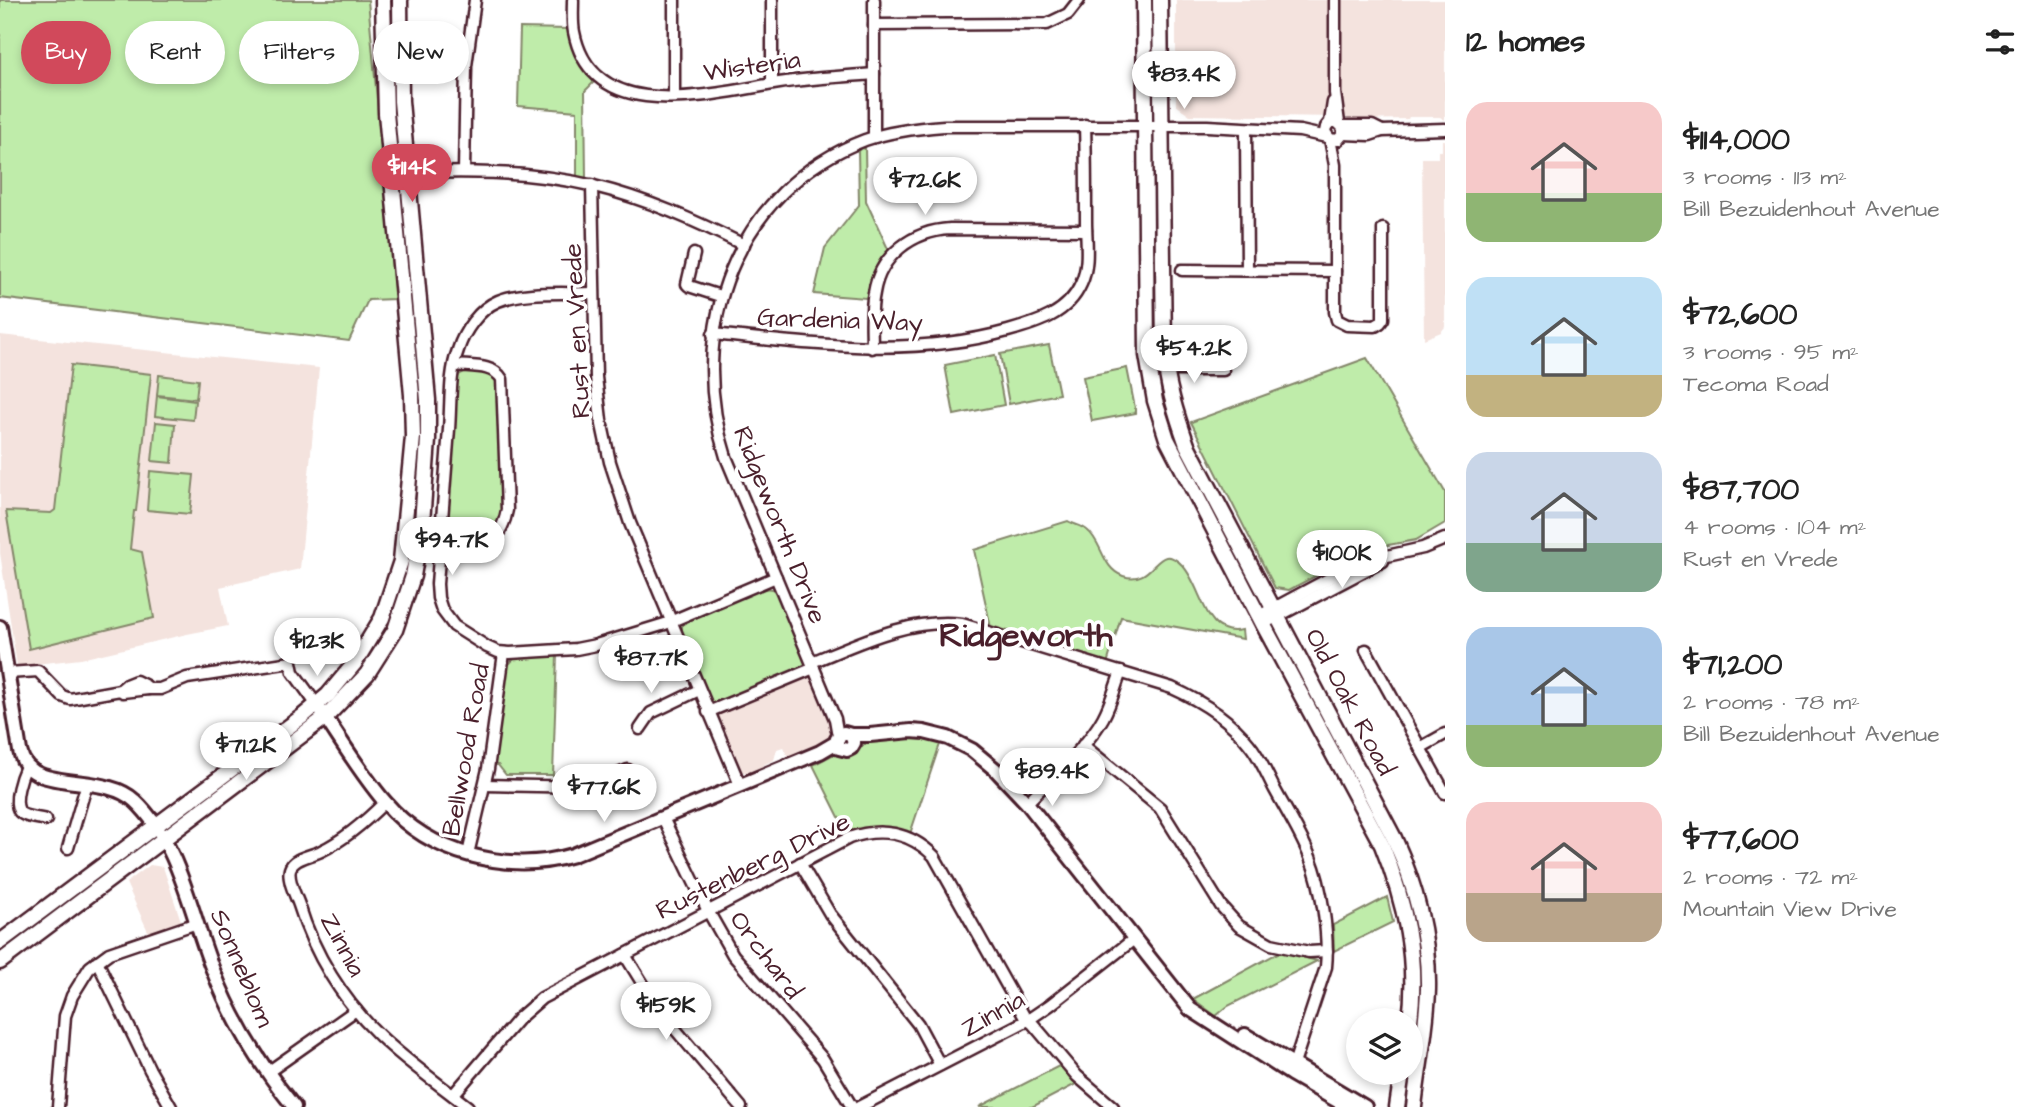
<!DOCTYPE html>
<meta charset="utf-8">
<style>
body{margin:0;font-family:"Architects Daughter",sans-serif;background:#f6f6f6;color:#222;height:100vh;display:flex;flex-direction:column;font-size:26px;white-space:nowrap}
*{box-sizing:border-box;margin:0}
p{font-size:23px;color:#767676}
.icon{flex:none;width:38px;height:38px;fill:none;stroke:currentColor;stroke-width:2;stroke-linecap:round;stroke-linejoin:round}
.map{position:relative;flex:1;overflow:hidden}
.side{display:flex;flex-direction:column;background:#fff;width:595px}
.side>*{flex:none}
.top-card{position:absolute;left:21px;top:21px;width:665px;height:63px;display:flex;gap:14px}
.tools{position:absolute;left:1346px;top:1008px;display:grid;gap:14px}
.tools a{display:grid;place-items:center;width:77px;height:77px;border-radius:50%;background:#fff;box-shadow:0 4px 10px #0003;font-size:35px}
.price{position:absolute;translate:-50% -60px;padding:0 16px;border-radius:24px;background:#fff;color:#222;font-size:23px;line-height:46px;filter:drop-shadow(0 2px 4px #0008)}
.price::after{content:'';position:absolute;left:50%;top:42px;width:21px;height:16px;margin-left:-10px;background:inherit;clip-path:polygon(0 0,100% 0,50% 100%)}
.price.selected{background:#d1495b;color:#fff}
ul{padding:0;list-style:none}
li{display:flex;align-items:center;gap:21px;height:175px;padding:0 21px}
li span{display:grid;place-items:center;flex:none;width:196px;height:140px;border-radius:21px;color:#555}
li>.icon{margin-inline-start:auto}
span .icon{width:84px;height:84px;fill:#fffc;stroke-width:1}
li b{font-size:30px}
h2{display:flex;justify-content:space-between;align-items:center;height:84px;padding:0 21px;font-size:30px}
.chip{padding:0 24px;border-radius:32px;background:#fff;box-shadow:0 4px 10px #0003;font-size:24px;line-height:63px}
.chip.selected{background:#d1495b;color:#fff}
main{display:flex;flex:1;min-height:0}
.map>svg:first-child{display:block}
.built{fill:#f4e3de}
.green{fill:#bfecaa;stroke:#84866a;stroke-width:2}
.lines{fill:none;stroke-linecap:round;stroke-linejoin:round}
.minor-casing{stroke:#4a1f2b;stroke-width:15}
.tertiary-casing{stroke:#4a1f2b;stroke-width:18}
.secondary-casing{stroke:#4a1f2b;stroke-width:19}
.minor{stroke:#fff;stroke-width:10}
.tertiary{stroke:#fff;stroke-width:12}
.secondary{stroke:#fff;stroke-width:14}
.labels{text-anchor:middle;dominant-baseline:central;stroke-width:7;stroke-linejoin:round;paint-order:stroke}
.street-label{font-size:26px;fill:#4a1f2b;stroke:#fff}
.district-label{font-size:33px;font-weight:bold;fill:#4a1f2b;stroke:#fff}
</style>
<main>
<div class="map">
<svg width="1445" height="1107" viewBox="0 0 1445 1107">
<rect width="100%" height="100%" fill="#fff"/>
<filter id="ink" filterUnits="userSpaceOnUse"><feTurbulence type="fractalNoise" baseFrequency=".0143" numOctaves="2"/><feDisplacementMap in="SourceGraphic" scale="14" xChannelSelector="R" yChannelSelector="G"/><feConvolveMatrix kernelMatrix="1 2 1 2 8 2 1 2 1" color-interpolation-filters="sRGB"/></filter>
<g filter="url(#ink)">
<g class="built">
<path d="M1176,0H1445V120L1440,117H1409L1408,119L1349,120L1346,117L1190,115L1176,105Z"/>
<path d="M1442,140H1445V327L1441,332L1424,339L1422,158H1438V151H1442Z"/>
<path d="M0,335L319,368L300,569L220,587L228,626L187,634L81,659L17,666L0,553Z"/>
<path d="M805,676L813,679L832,725L833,733L830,739L793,756L787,755L783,747L777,749L774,760L765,764L754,773L742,772L738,768L716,713Z"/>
<path d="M150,865L163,867L183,927L151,938L126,883Z"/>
</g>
<g class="green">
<path d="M0,0H368L395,299L368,300L349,341L0,298Z"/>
<path d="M520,28L569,29L578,56L596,80L585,91L586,178L577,177V111L518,106Z"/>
<path d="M865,147L866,201L889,251L875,271L866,298L814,294L825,248L859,205L858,150Z"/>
<path d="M1049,345L1059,394L1009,404L1000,354Z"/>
<path d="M995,355L1004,405L954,415L945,365Z"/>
<path d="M1367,358L1445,492V523L1416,540L1366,549L1289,590L1275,588L1191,422Z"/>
<path d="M71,365L151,374L136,511H134L130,549L142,552L154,618L29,649L6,511L51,513L55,510Z"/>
<path d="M1127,368L1136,413L1092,421L1083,377Z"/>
<path d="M468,370L491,373L498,381L503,513L493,534C477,542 451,548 446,525L456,382L459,375Z"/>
<path d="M159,375L198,380L196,399L157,395Z"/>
<path d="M157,396L195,401L193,420L155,416Z"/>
<path d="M156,422L175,424L172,463L152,461Z"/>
<path d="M150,471L194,475L190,514L147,510Z"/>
<path d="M1068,521C1073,524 1082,526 1087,530C1102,541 1102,569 1123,576C1156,587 1156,538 1182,565C1203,586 1203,639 1242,630L1243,639L1121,617L1107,664L991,628L974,550Z"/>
<path d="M762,588L772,589L778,594L808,665L713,705L682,635V626L688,618Z"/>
<path d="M557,655L553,775H506L498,765H494L508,665L516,657Z"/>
<path d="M895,737H918L941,741L910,834C889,826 869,825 847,833L813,765L832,755H850L867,743Z"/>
<path d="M1387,897L1393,922L1334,951L1333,925Z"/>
<path d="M1278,950L1317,961L1228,1006L1216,1016L1193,999L1278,953Z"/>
<path d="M1061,1065L1078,1083L1032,1107H979Z"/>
</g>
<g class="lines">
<g class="minor-casing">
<g id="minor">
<path d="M573,0C573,11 572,22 574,32C592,125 708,95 773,84C806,78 840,77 874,74"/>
<path d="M674,0V97"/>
<path d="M1335,0V93L1339,123"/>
<path d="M874,25L1047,24L1068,14L1079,0"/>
<path d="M772,84V0"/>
<path d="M1330,122H1337L1343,128V134L1338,140L1330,139L1325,132L1326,127L1330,122L1333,102"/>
<path d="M1342,126H1372L1382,131"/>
<path d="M1246,130L1247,270"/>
<path d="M1343,134L1370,135L1382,131L1445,129"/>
<path d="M874,137V0"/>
<path d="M1330,139L1335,165V312L1337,320L1347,325L1375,326L1380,323L1383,319V229"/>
<path d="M464,171L466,66L475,0"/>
<path d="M391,174C458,171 528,170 594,186C647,199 696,221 744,245"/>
<path d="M592,185L596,377L601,420L610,462L630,523L740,785"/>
<path d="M694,254L687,284L689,286L720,296"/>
<path d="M1182,270L1335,271"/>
<path d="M593,293C564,294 524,290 498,301C479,309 464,331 458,350C449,374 451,404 449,429C445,481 441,533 437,584L438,598L442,610L454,626L487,647L498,652L510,653L576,649L596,645L665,624L776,577"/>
<path d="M713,334C813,344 910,358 1008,331C1037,323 1068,314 1081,284C1090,265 1086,241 1086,221C1086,189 1086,157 1085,125"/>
<path d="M872,348C872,330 870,311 874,293C880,255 913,231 950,229L1086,230"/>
<path d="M1165,370H1223"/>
<path d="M440,542C474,545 499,553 507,510L502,379C493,364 471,367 455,365"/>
<path d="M1259,616L1360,562L1423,548L1445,539"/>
<path d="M1263,624L1383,561"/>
<path d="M1366,650L1445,793"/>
<path d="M812,662C859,643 909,618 962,624L1172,688C1201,701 1229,718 1249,744C1260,757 1267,775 1275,790C1287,812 1301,834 1310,857C1322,886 1329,936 1326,967L1292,1070"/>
<path d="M8,673L38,671L62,696L70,699L120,690L123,692L148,689H160L187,678L291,662L293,672L317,705"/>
<path d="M120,690L126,685L136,681L146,686L148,689"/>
<path d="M708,712L814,668"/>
<path d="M640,729L651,713L699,690"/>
<path d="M838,736L835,719L726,457C685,331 735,189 865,140C891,131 917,128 944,126H1207L1300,131L1327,137"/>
<path d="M1083,745L1160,808L1221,906L1239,926L1271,944L1309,952L1327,951"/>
<path d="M1420,748L1445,734"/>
<path d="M26,766C21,777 13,800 19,811C22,817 40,818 46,820"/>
<path d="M485,785L587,787L628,770"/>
<path d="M385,802C367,820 344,840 321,851C312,856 294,857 290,869C287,880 296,896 299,905C314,954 343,1001 380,1036C407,1062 439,1084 468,1107"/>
<path d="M1027,803C1051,777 1086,749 1103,718C1111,704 1115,687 1121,672"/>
<path d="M663,818L708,911L733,955L823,1059L852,1107"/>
<path d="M68,848L87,783"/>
<path d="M468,854L488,769L504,653"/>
<path d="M800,863L830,914L918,1024L940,1065"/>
<path d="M625,955L659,1010L741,1107"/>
<path d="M97,961L150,1070L171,1107"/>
<path d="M268,1072L356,1010"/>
<path d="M453,1095L519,1018L542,998L849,838C880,827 910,832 934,856L1024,1016L1033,1024L1077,1076L1113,1107"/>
<path d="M58,1107L65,1016L72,996L90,967L109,953L197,923"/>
<path d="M859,1107L1028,1020L1050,1005L1134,939"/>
</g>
</g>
<g class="tertiary-casing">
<g id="tertiary">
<path d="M0,627L20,751C29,796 102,770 135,801C179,842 191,915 213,970C232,1020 260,1065 294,1107"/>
<path d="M317,705C339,737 360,773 385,802C430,855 509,874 573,855L820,752L837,742"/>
<path d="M851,735L854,743L851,748L847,750L839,748L837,744V739L844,733L851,735H870L911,731L924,732L948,738L972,750L996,770L1027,803L1190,1009L1291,1074L1348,1107"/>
<path d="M1245,1035L1365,1107"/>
</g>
</g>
<g class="secondary-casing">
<g id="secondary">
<path d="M1144,0L1147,355L1155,401L1167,439L1263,624L1382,845C1405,902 1418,959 1410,1020"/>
<path d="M1160,0L1164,352C1167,385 1176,414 1187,445L1394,838C1416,886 1429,936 1428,989C1427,1029 1418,1068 1414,1107"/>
<path d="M0,942L303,716L328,695L354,664L382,618L401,561L413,437L412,395L386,113L383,0"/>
<path d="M0,962L326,717L367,674L395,630L413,576L422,523L428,440V400L401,101L400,0"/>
<path d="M1397,1107L1402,1073"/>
</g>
</g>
<use href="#minor" class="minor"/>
<use href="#tertiary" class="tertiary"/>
<use href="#secondary" class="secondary"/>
</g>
</g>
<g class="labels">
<g class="street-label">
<text transform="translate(752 66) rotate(-8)">Wisteria</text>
<text transform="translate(840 320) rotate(2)">Gardenia Way</text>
<text transform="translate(577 331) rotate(-93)">Rust en Vrede</text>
<text transform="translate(780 525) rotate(68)">Ridgeworth Drive</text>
<text transform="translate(1350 702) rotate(62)">Old Oak Road</text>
<text transform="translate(466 750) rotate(-80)">Bellwood Road</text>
<text transform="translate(753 866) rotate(-26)">Rustenberg Drive</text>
<text transform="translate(343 945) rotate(62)">Zinnia</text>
<text transform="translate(766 955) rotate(53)">Orchard</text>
<text transform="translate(242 968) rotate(67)">Sonneblom</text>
<text transform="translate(993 1014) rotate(-29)">Zinnia</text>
</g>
<g class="district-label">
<text x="1026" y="636">Ridgeworth</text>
</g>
</g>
</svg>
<div class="tools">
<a><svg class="icon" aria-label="layers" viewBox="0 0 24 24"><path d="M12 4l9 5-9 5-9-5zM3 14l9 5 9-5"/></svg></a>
</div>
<b class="price" style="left:1184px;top:111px">$83.4K</b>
<b class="price selected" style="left:412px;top:204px">$114K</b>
<b class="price" style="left:925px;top:217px">$72.6K</b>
<b class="price" style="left:1194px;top:385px">$54.2K</b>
<b class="price" style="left:452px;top:577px">$94.7K</b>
<b class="price" style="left:1342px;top:590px">$100K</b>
<b class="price" style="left:317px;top:678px">$123K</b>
<b class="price" style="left:651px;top:695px">$87.7K</b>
<b class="price" style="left:246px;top:782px">$71.2K</b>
<b class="price" style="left:1052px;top:808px">$89.4K</b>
<b class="price" style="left:604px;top:824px">$77.6K</b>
<b class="price" style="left:666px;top:1042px">$159K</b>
<div class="top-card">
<a class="chip selected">Buy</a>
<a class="chip">Rent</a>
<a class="chip">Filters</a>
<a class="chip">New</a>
</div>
</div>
<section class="side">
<h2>12 homes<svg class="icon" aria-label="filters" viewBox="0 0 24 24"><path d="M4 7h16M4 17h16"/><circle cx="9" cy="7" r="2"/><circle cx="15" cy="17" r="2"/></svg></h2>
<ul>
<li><span style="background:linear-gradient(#f6c9c9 65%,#8fb573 0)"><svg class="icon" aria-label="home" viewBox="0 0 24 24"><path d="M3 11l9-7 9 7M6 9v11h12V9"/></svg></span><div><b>$114,000</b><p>3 rooms · 113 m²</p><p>Bill Bezuidenhout Avenue</p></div></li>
<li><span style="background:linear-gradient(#bfe0f5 70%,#c2b280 0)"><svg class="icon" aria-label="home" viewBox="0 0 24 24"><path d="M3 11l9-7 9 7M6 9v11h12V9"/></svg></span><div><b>$72,600</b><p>3 rooms · 95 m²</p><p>Tecoma Road</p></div></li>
<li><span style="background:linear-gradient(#c9d6e8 65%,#7fa58c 0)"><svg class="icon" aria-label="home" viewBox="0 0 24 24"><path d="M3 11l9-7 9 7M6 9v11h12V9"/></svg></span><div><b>$87,700</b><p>4 rooms · 104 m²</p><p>Rust en Vrede</p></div></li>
<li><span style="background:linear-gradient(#a9c7e8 70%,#8fb573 0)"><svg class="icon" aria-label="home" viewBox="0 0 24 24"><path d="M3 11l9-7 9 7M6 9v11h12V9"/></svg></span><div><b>$71,200</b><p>2 rooms · 78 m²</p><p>Bill Bezuidenhout Avenue</p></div></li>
<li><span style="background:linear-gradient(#f6c9c9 65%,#b9a48a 0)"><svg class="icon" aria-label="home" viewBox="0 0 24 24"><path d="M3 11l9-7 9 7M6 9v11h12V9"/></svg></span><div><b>$77,600</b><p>2 rooms · 72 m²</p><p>Mountain View Drive</p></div></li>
</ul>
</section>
</main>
